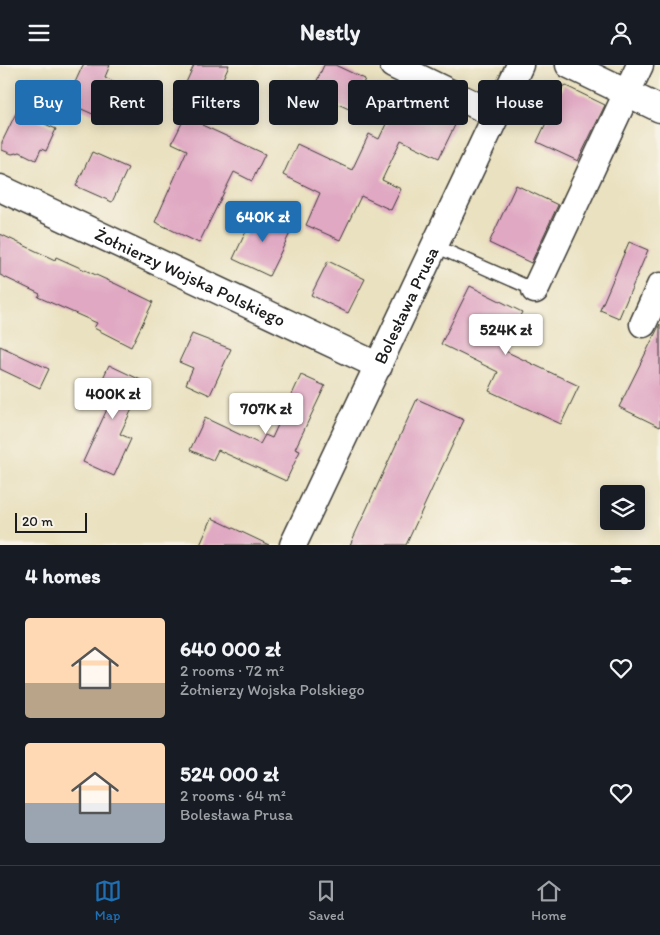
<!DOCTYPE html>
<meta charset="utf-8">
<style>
body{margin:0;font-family:Itim,sans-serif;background:#20242c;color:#f1f3f6;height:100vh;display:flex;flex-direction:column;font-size:19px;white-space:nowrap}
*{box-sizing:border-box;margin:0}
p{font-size:16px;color:#9ea1a6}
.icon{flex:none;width:28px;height:28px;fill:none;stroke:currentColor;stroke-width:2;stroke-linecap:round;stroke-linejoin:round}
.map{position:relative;height:480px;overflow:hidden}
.panel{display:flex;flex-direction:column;background:#171b24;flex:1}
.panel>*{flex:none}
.hud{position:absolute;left:15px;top:15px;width:630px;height:45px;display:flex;gap:10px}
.controls{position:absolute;left:600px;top:420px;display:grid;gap:10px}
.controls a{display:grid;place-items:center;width:45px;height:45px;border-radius:5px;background:#171b24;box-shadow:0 2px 12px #0003;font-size:25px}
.scale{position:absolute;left:15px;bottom:12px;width:72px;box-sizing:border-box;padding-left:5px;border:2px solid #1c1c1c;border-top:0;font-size:14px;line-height:18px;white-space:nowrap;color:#1c1c1c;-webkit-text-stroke:4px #f7f3e8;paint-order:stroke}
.price{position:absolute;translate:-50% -42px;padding:0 11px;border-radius:5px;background:#fff;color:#222;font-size:16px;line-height:32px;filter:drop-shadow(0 1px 2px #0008)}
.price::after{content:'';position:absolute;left:50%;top:30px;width:15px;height:11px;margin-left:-8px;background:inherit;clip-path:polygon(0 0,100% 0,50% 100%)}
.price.active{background:#1f6fb2;color:#fff}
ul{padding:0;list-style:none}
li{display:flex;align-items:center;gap:15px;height:125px;padding:0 25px}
li span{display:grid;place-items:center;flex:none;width:140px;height:100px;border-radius:5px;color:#555}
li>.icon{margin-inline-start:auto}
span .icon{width:60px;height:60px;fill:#fffc;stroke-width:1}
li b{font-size:21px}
h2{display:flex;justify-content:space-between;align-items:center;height:60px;padding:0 25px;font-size:21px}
.pill{padding:0 18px;border-radius:5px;background:#171b24;box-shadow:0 2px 12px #0003;font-size:18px;line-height:45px}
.pill.active{background:#1f6fb2;color:#fff}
header{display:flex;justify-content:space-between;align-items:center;height:65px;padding:0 25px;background:#171b24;font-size:22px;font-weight:800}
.menu{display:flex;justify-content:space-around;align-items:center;height:70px;border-top:1px solid #363941;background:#171b24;font-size:14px;color:#9ea1a6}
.menu a{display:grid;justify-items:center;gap:2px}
.menu .active{color:#1f6fb2}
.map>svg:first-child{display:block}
.building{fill:#e0a8c3}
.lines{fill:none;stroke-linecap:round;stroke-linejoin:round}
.service-casing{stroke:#3b3a35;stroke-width:15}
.minor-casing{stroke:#3b3a35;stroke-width:29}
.service{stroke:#fff;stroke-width:12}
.minor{stroke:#fff;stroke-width:26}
.labels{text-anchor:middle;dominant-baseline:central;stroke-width:4;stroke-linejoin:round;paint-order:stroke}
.street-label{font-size:18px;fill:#1c1c1c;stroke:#f7f3e8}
</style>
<header><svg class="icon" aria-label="menu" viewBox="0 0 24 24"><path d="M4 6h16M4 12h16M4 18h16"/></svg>Nestly<svg class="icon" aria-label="person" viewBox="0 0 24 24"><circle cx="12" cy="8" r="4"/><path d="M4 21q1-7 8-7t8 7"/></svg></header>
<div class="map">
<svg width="660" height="480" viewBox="0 0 660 480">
<rect width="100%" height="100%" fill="#f7f3e8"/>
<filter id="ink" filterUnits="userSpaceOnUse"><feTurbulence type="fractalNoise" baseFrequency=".02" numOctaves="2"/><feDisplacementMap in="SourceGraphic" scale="10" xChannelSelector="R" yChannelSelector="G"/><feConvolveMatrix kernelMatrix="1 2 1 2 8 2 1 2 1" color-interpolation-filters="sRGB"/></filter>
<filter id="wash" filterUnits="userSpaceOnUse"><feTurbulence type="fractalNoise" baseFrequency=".0096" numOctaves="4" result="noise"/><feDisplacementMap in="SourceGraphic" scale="20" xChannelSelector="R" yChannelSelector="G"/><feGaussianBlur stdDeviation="1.12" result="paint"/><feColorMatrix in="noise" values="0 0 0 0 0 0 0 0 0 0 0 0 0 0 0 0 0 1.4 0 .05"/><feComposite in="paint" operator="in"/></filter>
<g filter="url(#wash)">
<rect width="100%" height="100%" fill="#eae1c0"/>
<g id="blocks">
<g class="building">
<path d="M83,0H110L105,12L122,20L106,55L66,37Z"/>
<path d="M194,0H229L202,60L265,89L252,116L234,107L199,178L155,157L187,85L172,78L186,50L174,44Z"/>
<path d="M324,0H335L365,14L351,45L312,27Z"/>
<path d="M564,20L605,40L578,96L537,77Z"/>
<path d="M401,27L458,54L439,93L401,75L382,115L401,124L391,145L361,131L340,175L306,160L320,128L283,110L297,79L352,105L369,69L379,74Z"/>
<path d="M17,46L56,64L46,86L41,84L36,95L20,87L12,89L2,85V77Z"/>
<path d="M92,87L128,103L112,137L76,121Z"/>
<path d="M516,120L558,140L531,198L489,178Z"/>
<path d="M256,145L293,162L269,211L233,194Z"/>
<path d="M0,169L55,195L56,192L116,219L153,237L131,282L94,263L97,258L38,232L40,229L0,210Z"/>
<path d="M629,177L648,185L619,253L600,245Z"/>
<path d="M328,196L365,214L348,248L311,230Z"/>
<path d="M470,221L522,247L503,285L579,321L561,359L489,326L498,307L441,279Z"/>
<path d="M660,259V362L619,342Z"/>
<path d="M192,269L231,284L210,330L186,319L193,303L179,297Z"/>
<path d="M0,281L49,304L40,323L0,304Z"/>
<path d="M109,300L145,317L120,369L131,374L114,411L83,397L108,342L93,335Z"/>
<path d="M301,310L325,321L295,384L300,386L286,416L218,385L213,395L190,385L205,353L260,379L265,370L272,373Z"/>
<path d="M417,334L464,355L406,480H350Z"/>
<path d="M212,453L269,480H200Z"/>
</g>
</g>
</g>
<g filter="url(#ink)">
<use href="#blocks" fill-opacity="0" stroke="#3b3a35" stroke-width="1"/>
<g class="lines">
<g class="service-casing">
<path id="service" d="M435,181L535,225"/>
</g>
<g class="minor-casing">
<g id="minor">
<path d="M393,0L496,50"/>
<path d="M569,0L660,44"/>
<path id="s1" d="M0,123L379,301"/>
<path d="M535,225L640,0"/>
<path d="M643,259L660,221"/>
<path id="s2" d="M293,480L520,0"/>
</g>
</g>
<use href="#service" class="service"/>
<use href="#minor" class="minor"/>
</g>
</g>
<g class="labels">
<g class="street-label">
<text stroke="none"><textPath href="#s1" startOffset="210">Żołnierzy Wojska Polskiego</textPath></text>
<text stroke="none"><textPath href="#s2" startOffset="265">Bolesława Prusa</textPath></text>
</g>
</g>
</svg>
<div class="controls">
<a><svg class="icon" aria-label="layers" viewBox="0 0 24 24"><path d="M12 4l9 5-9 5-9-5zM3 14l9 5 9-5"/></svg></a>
</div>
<div class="scale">20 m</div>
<b class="price active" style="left:263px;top:178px">640K zł</b>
<b class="price" style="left:506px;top:291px">524K zł</b>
<b class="price" style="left:113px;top:355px">400K zł</b>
<b class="price" style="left:266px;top:370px">707K zł</b>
<div class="hud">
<a class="pill active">Buy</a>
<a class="pill">Rent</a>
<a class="pill">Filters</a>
<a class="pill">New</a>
<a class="pill">Apartment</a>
<a class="pill">House</a>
</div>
</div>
<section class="panel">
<h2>4 homes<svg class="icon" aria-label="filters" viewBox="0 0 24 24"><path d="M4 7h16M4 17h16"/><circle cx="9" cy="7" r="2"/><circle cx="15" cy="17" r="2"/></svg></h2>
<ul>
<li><span style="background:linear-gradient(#ffd9b3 65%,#b9a48a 0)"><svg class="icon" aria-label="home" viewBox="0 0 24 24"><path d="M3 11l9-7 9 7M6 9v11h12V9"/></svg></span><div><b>640 000 zł</b><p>2 rooms · 72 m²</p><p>Żołnierzy Wojska Polskiego</p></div><svg class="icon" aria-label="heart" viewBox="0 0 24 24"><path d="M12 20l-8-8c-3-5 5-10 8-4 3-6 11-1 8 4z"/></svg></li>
<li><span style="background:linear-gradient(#ffd9b3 60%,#9aa5b1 0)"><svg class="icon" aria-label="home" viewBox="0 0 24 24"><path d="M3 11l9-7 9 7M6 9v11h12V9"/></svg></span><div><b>524 000 zł</b><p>2 rooms · 64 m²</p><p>Bolesława Prusa</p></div><svg class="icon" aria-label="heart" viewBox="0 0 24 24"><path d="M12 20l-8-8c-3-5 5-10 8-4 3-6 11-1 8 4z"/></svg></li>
</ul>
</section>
<nav class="menu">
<a class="active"><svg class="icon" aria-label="map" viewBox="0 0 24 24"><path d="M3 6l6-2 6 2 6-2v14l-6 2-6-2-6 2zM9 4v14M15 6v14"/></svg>Map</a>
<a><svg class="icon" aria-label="saved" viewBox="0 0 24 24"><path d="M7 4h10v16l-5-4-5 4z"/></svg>Saved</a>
<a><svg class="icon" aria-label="home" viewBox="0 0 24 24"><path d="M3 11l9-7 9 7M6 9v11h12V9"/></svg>Home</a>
</nav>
